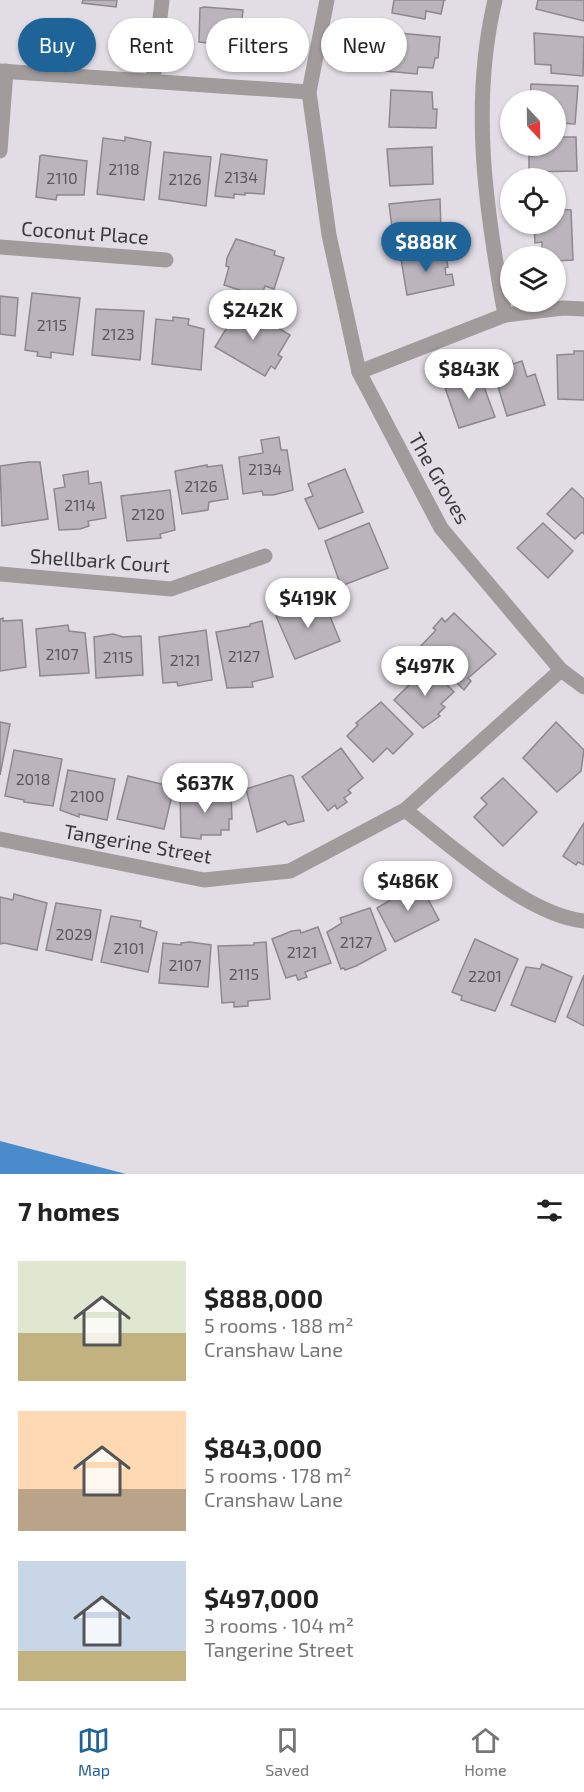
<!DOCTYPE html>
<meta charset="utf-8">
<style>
body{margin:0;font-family:"Exo 2",sans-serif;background:#f6f6f6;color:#222;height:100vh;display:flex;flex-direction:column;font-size:22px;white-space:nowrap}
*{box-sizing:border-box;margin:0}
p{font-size:20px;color:#767676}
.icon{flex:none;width:33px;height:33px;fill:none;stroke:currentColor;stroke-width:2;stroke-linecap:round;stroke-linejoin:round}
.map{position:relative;height:1174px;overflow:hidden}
.sheet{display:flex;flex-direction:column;background:#fff;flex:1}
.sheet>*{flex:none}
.guide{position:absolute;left:18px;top:18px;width:549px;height:54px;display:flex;gap:12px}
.needle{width:39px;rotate:158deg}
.buttons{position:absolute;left:500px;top:90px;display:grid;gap:12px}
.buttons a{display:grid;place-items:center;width:66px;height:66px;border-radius:50%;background:#fff;box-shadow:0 2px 4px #0004;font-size:30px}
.price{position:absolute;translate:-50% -51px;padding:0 14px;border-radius:21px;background:#fff;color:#222;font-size:20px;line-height:39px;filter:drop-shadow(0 2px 3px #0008)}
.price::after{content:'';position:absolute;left:50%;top:36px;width:18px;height:14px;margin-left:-9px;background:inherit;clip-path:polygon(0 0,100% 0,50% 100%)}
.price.current{background:#1f6499;color:#fff}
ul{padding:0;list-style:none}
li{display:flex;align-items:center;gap:18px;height:150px;padding:0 18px}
li span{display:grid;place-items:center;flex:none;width:168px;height:120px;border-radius:0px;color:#555}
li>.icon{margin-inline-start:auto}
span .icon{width:72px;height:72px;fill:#fffc;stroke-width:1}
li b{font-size:26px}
h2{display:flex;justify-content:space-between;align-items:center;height:72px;padding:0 18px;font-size:26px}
.tag{padding:0 21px;border-radius:27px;background:#fff;box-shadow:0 2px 4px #0004;font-size:21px;line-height:54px}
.tag.current{background:#1f6499;color:#fff}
.tabs{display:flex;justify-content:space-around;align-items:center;height:84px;border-top:2px solid #e0e0e0;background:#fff;font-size:16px;color:#767676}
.tabs a{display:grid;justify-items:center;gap:3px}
.tabs .current{color:#1f6499}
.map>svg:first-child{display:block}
.water{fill:#4a8bcc}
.building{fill:#bbb4bc;stroke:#8d878e;stroke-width:1.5}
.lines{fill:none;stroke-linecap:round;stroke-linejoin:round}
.minor{stroke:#a19c9b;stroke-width:15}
.labels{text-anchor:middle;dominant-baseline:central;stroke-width:4.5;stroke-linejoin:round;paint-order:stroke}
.number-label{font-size:16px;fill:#5c585c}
.street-label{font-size:20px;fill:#3c393c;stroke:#e2dce5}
</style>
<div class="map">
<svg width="584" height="1174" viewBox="0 0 584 1174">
<rect width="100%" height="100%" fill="#e2dce5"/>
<path class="water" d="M0,1141L126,1174H0Z"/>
<g class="building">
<path d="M83,0H117L116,7L82,3Z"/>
<path d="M394,0H446H444L441,14L426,11L425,19L392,13Z"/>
<path d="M538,0H584V21L536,9Z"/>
<path d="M204,7L243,10L239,46L199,42L200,8Z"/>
<path d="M389,32L440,37L438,58H435L433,68L418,67L417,74L386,71Z"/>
<path d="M534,33L584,37L583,76L551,73V65L535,64Z"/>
<path d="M531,84L578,86L575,124L555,123V100H530Z"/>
<path d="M391,90L432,92L433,109H437L436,128L389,127Z"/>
<path d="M125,137L151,142L144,200L97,194L103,138L125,141Z"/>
<path d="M555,137H576L577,171L529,172V155L533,156V146H555Z"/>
<path d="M432,147L433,184L390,186L387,149Z"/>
<path d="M164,152L211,157L206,206L159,199Z"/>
<path d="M221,154L267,160L264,194L245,193V195L234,194V198L215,196Z"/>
<path d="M42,155L87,161L84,195H57L56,200L36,197L40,156Z"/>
<path d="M440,199L441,230L425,231L427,240L394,244L389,204Z"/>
<path d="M555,209L571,210L573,260L555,261V256H542V242L535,243L534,224H555Z"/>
<path d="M236,239L275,251L274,255L284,258L274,289L265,286L261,297L224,285L229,267L226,266L227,258Z"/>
<path d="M445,250L448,267L445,268L446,275L452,274L454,285L407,295L401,259Z"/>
<path d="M32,293L80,298L73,355L51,352V358L37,356L38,352L25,350Z"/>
<path d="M0,296L18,298L15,336L0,334Z"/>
<path d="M240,306L290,335L278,355L282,357L275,369L271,366L265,376L215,347Z"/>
<path d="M96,309L144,311L140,360L92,355Z"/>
<path d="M173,317L189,319L188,325L204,329L201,370L152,364L156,319L173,321Z"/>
<path d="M574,351H584V400L558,399L557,355L574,354Z"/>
<path d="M512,361L513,364L522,361L527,377L535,374L545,405L507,416L492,367Z"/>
<path d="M479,373L495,417L459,428L443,382L461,375L462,379Z"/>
<path d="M279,437L281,450H287L293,490L273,495H263L262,491L243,494L239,457L263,453L261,440Z"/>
<path d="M28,462H40L48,519L2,526L0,466Z"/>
<path d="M207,465V467L222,465L228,499L209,502L208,510L182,514L175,471Z"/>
<path d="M345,469L363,512L319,529L305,499L313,496L308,484Z"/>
<path d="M88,471L89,484L101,482L106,518L88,521L89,526L80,529L59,530L54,489L65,487L63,475Z"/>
<path d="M572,488L584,499V534L582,532L575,539L547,514Z"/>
<path d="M170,490L175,530L160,534L161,538L127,541L121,496Z"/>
<path d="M369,523L388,568L341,586L325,541Z"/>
<path d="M543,523L573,551L548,578L517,548Z"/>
<path d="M306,603L308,609L325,604L340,641L295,659L276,616Z"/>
<path d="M454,613L496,654L468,678L471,681L464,690L420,647L436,630L433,628L442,618L445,622Z"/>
<path d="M3,618V621L22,620L26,667L0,671V619Z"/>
<path d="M262,621L273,677L252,682L253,687L227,688L216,632L250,626V624Z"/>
<path d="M68,625L69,631L85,633L89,673L40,676L36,629Z"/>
<path d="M206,630L212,680L178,686L177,682L163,683L159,637Z"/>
<path d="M113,634L123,637L141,636L143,675L96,678L94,637Z"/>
<path d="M428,666L454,692L441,704L445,707L438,714L440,716L423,728L394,700Z"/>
<path d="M381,702L413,734L393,754L387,748L373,762L347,736L358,725L356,723Z"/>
<path d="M0,722L10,724L0,775Z"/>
<path d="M556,722L584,750L581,771L557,792L523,758Z"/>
<path d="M341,748L363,778L348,790L351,793L344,798L347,802L337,809L335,805L328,811L302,777Z"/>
<path d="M14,750L62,759L53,806L24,802V800L5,796Z"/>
<path d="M68,770L115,779L107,820L79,814V817L60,810Z"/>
<path d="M290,775L293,776L304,821L288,825L285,821L257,832L246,789Z"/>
<path d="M128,776L174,787L164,829L117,819Z"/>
<path d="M503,778L537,812L503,846L474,817L487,804L481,798Z"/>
<path d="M231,793L232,819H229V830H221V835H201V839L181,837L180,794Z"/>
<path d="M584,823V865L578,862L576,865L563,856Z"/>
<path d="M419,882L439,920L395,942L377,908L394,898L402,891L401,889Z"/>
<path d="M14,894L47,903L37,950L4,943L0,944V897L13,900Z"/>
<path d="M56,903L101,910L92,960L46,950Z"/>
<path d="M370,908L386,950L356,966L345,970L344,968L341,969L327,932L342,923L340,918Z"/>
<path d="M111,916L141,921L140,927L157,932L148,972L101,962Z"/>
<path d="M318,927L331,963L305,972L307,977L298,980L296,975L286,978L272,939L292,931L300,930L301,933Z"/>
<path d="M475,939L518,959L495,1011L461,1000L462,996L452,992Z"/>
<path d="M190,942L211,945L208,987L159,983L163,943L181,945V943Z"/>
<path d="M266,942L270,999L248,1001V1006L234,1007V1002L222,1003L218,946L254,945V943Z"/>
<path d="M542,964L572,977L555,1022L511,1005L526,967L540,969Z"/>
<path d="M584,975V1026L567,1017Z"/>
</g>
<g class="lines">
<g class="minor">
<path d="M327,0L309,92L329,235L359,372L441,528L561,670L584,687"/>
<path d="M495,0C470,105 486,211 505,315"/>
<path d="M0,71L309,92"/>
<path d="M153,81L162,0"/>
<path d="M0,151L6,71"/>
<path d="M0,247L166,260"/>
<path d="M359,372L505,315L563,308L584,309"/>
<path d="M0,574L171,589L265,556"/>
<path d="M405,810C452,846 526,915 584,921"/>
<path d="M0,839L204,880L290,871L405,810L561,670"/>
</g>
</g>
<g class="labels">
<g class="number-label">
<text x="124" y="168">2118</text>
<text x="241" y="176">2134</text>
<text x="62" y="177">2110</text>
<text x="185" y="178">2126</text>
<text x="52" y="324">2115</text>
<text x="118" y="333">2123</text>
<text x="265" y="468">2134</text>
<text x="201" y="485">2126</text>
<text x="80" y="504">2114</text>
<text x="148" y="513">2120</text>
<text x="62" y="653">2107</text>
<text x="244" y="655">2127</text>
<text x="118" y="656">2115</text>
<text x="185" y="659">2121</text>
<text x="33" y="778">2018</text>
<text x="87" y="795">2100</text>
<text x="74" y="933">2029</text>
<text x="356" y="941">2127</text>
<text x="129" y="947">2101</text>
<text x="302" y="951">2121</text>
<text x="185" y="964">2107</text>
<text x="244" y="973">2115</text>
<text x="485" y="975">2201</text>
</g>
<g class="street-label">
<text transform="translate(85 232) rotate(4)">Coconut Place</text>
<text transform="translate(440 478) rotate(60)">The Groves</text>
<text transform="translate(100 560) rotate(4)">Shellbark Court</text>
<text transform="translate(138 843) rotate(10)">Tangerine Street</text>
</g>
</g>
</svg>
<div class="buttons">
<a><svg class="needle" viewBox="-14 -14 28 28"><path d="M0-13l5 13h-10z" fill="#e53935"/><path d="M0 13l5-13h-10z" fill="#767676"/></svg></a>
<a><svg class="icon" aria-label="locate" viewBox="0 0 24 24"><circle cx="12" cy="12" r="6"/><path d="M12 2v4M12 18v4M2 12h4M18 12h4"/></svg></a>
<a><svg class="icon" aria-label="layers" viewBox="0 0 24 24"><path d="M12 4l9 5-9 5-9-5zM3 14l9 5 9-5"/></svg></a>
</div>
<b class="price current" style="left:426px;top:273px">$888K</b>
<b class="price" style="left:253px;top:341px">$242K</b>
<b class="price" style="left:469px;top:400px">$843K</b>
<b class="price" style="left:308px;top:629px">$419K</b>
<b class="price" style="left:425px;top:697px">$497K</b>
<b class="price" style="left:205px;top:814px">$637K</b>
<b class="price" style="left:408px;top:912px">$486K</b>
<div class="guide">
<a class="tag current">Buy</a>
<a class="tag">Rent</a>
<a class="tag">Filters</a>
<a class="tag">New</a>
</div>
</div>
<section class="sheet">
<h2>7 homes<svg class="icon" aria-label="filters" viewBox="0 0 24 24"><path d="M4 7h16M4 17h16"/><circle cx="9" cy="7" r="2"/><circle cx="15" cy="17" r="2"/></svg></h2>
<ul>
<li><span style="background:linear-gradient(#dfe7d0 60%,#c2b280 0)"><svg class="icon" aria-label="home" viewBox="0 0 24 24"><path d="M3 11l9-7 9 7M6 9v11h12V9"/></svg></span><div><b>$888,000</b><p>5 rooms · 188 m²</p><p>Cranshaw Lane</p></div></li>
<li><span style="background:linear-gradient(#ffd9b3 65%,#b9a48a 0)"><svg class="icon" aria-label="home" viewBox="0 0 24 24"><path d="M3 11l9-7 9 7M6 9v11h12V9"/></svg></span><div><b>$843,000</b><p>5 rooms · 178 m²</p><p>Cranshaw Lane</p></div></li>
<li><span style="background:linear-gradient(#c9d6e8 75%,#c2b280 0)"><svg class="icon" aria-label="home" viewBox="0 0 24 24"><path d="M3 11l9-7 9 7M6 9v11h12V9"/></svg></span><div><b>$497,000</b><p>3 rooms · 104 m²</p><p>Tangerine Street</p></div></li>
</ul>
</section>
<nav class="tabs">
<a class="current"><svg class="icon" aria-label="map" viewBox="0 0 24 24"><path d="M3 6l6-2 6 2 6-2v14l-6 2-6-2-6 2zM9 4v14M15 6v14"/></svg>Map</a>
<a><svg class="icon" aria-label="saved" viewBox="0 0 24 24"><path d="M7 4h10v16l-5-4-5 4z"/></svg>Saved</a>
<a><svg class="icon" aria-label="home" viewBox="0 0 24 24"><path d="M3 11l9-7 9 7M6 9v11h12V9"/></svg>Home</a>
</nav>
